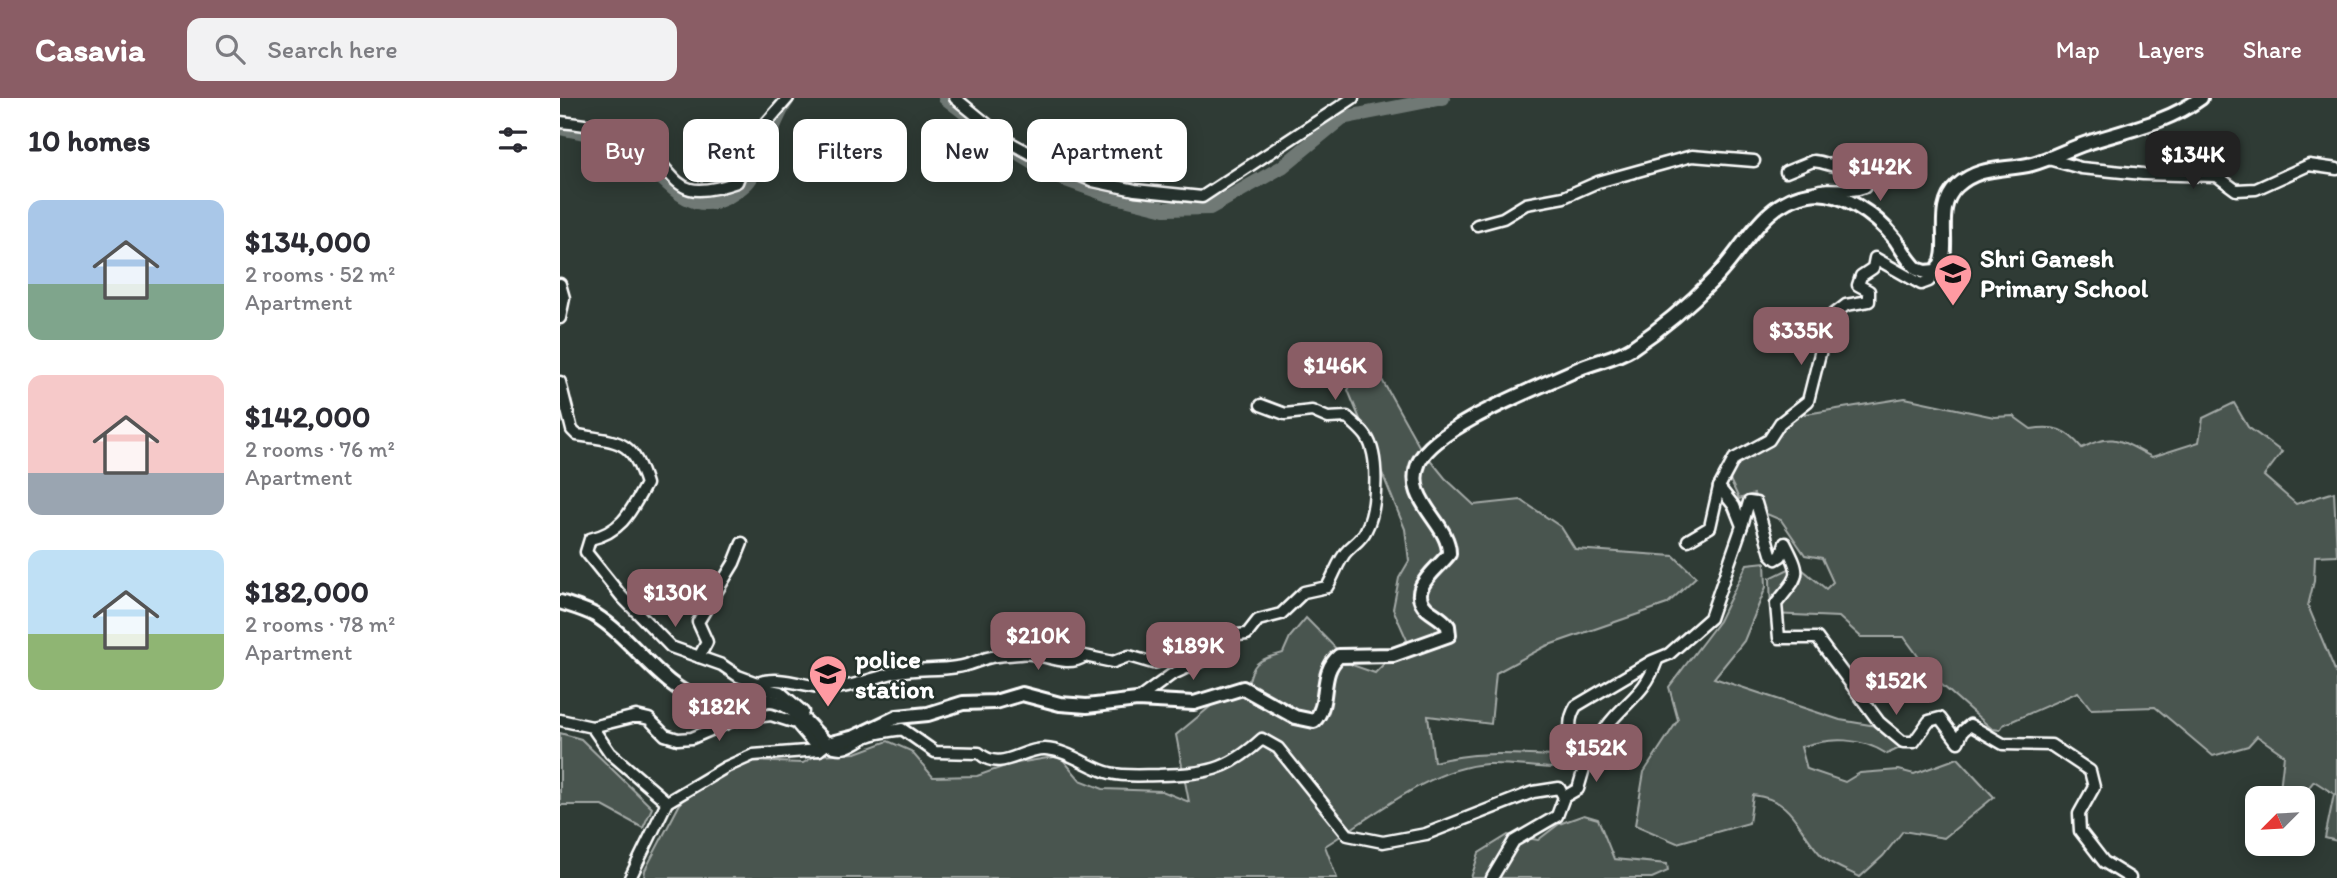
<!DOCTYPE html>
<meta charset="utf-8">
<style>
body{margin:0;font-family:Itim,sans-serif;background:#f2f2f3;color:#2b2b33;height:100vh;display:flex;flex-direction:column;font-size:26px;white-space:nowrap}
*{box-sizing:border-box;margin:0}
p{font-size:23px;color:#7c7c81}
.icon{flex:none;width:38px;height:38px;fill:none;stroke:currentColor;stroke-width:2;stroke-linecap:round;stroke-linejoin:round}
.map{position:relative;flex:1;overflow:hidden}
.panel{display:flex;flex-direction:column;background:#fff;width:560px}
.panel>*{flex:none}
.guide{position:absolute;left:21px;top:21px;width:665px;height:63px;display:flex;gap:14px}
.needle{width:46px;rotate:246deg}
.tools{position:absolute;left:1685px;top:688px;display:grid;gap:14px}
.tools a{display:grid;place-items:center;width:70px;height:70px;border-radius:14px;background:#fff;box-shadow:0 4px 18px #0003;font-size:35px}
.price{position:absolute;translate:-50% -60px;padding:0 16px;border-radius:14px;background:#8a5d65;color:#fff;font-size:23px;line-height:46px;filter:drop-shadow(0 2px 4px #0008)}
.price::after{content:'';position:absolute;left:50%;top:42px;width:21px;height:16px;margin-left:-10px;background:inherit;clip-path:polygon(0 0,100% 0,50% 100%)}
.price.current{background:#222;color:#fff}
ul{padding:0;list-style:none}
li{display:flex;align-items:center;gap:21px;height:175px;padding:0 28px}
li span{display:grid;place-items:center;flex:none;width:196px;height:140px;border-radius:14px;color:#555}
li>.icon{margin-inline-start:auto}
span .icon{width:84px;height:84px;fill:#fffc;stroke-width:1}
li b{font-size:30px}
h2{display:flex;justify-content:space-between;align-items:center;height:84px;padding:0 28px;font-size:30px}
.pill{padding:0 24px;border-radius:14px;background:#fff;box-shadow:0 4px 18px #0003;font-size:24px;line-height:63px}
.pill.current{background:#8a5d65;color:#fff}
header{display:flex;align-items:center;gap:42px;box-sizing:border-box;height:98px;padding:0 35px;background:#8a5d65;color:#fff}
header strong{font-size:33px}
nav{display:flex;gap:38px;margin-inline-start:auto;font-size:24px}
.search{width:490px;height:63px;background:#f2f2f3;display:flex;align-items:center;gap:18px;box-sizing:border-box;padding:0 24px;border-radius:14px;color:#7c7c81;font-size:26px}
main{display:flex;flex:1;min-height:0}
.map>svg:first-child{display:block}
.green{fill:#4a544f;stroke:#a4aaa7;stroke-width:2}
.lines{fill:none;stroke-linecap:round;stroke-linejoin:round}
.river{stroke:#707975;stroke-width:14}
.minor-casing{stroke:#fff;stroke-width:15}
.major-casing{stroke:#fff;stroke-width:18}
.minor{stroke:#26332d;stroke-width:10}
.major{stroke:#26332d;stroke-width:12}
.labels{text-anchor:middle;dominant-baseline:central;stroke-width:5;stroke-linejoin:round;paint-order:stroke}
.poi-label{font-size:26px;font-weight:bold;fill:#fff;stroke:#26332d;text-anchor:start}
</style>
<header>
<strong>Casavia</strong>
<div class="search"><svg class="icon" aria-label="search" viewBox="0 0 24 24"><circle cx="10" cy="10" r="6"/><path d="M15 15l6 6"/></svg>Search here</div>
<nav><a>Map</a><a>Layers</a><a>Share</a></nav>
</header>
<main>
<section class="panel">
<h2>10 homes<svg class="icon" aria-label="filters" viewBox="0 0 24 24"><path d="M4 7h16M4 17h16"/><circle cx="9" cy="7" r="2"/><circle cx="15" cy="17" r="2"/></svg></h2>
<ul>
<li><span style="background:linear-gradient(#a9c7e8 60%,#7fa58c 0)"><svg class="icon" aria-label="home" viewBox="0 0 24 24"><path d="M3 11l9-7 9 7M6 9v11h12V9"/></svg></span><div><b>$134,000</b><p>2 rooms · 52 m²</p><p>Apartment</p></div></li>
<li><span style="background:linear-gradient(#f6c9c9 70%,#9aa5b1 0)"><svg class="icon" aria-label="home" viewBox="0 0 24 24"><path d="M3 11l9-7 9 7M6 9v11h12V9"/></svg></span><div><b>$142,000</b><p>2 rooms · 76 m²</p><p>Apartment</p></div></li>
<li><span style="background:linear-gradient(#bfe0f5 60%,#8fb573 0)"><svg class="icon" aria-label="home" viewBox="0 0 24 24"><path d="M3 11l9-7 9 7M6 9v11h12V9"/></svg></span><div><b>$182,000</b><p>2 rooms · 78 m²</p><p>Apartment</p></div></li>
</ul>
</section>
<div class="map">
<svg width="1777" height="780" viewBox="0 0 1777 780">
<rect width="100%" height="100%" fill="#2f3b35"/>
<filter id="ink" filterUnits="userSpaceOnUse"><feTurbulence type="fractalNoise" baseFrequency=".0143" numOctaves="2"/><feDisplacementMap in="SourceGraphic" scale="14" xChannelSelector="R" yChannelSelector="G"/><feConvolveMatrix kernelMatrix="1 2 1 2 8 2 1 2 1" color-interpolation-filters="sRGB"/></filter>
<g filter="url(#ink)">
<g class="green">
<path d="M808,257L859,348L885,380L914,407L961,402L1001,429L1015,451L1114,458L1136,479L1107,506L986,548L936,575L931,626L868,618L874,664C914,653 952,656 993,658L992,670C971,669 948,665 927,666C871,669 812,719 765,748L777,780H84L85,772L122,702L140,686L188,663L243,665L257,657L296,655L328,643L351,653L373,679L417,678L451,666L500,658L520,682L543,691L602,693L629,704L616,637L657,603L687,591C693,564 695,563 723,555L730,539L746,520L792,567L815,575L847,542L833,511L839,480L849,463L845,431L788,292Z"/>
<path d="M1345,300L1434,319L1453,318L1471,331C1495,327 1506,331 1522,350C1554,333 1562,344 1592,359L1639,344L1643,320L1674,305L1688,329L1722,354L1704,378L1736,406L1774,394L1777,457L1755,458L1754,483L1748,508L1777,577V743L1765,740L1774,696L1754,683L1740,700H1719L1724,657L1697,638L1688,648L1653,658L1595,609L1531,611L1518,594L1443,627L1440,632L1432,631L1374,580L1344,539H1301L1279,519L1211,516L1210,480L1237,467L1266,491L1273,484L1262,460L1245,457L1221,422L1202,414L1194,396L1179,401L1165,371L1240,317Z"/>
<path d="M1205,464L1206,489L1184,543L1154,580L1280,622L1316,628L1344,648L1327,656C1301,639 1270,639 1241,649L1247,671L1285,684L1300,675L1339,672L1354,676L1398,660L1434,699L1384,740L1343,733L1323,758L1300,779C1288,773 1270,767 1261,757C1236,730 1235,702 1193,697L1189,725L1117,745L1075,727L1084,674L1118,622L1109,589L1159,523L1187,466Z"/>
<path d="M0,635L21,641L92,710L83,730L41,707H0Z"/>
<path d="M1024,717L1038,721L1054,761L1107,766L1108,773L1092,780H911L919,755L948,737L978,742L999,726Z"/>
</g>
<g class="lines">
<g class="river">
<path d="M385,0L453,52L497,79L548,97L605,111L650,110L722,69L782,20L883,0"/>
<path d="M0,30C18,34 40,37 57,45C105,67 126,140 187,85C200,72 213,22 227,3"/>
</g>
<g class="minor-casing">
<g id="minor">
<path d="M395,0L449,44L478,60L533,83L575,92L642,99L793,0"/>
<path d="M0,24C23,26 58,31 78,45C122,77 110,107 177,84L195,38L228,0"/>
<path d="M1488,61L1521,70L1583,76L1657,78L1676,92L1696,91L1749,67L1777,71"/>
<path d="M1226,74L1253,63L1260,64L1296,74L1305,89C1289,96 1271,87 1254,94"/>
<path d="M917,127L943,120L966,106L1004,99L1038,84L1132,58L1194,63"/>
<path d="M0,186L4,200L0,220"/>
<path d="M0,284L12,332L17,337C60,344 72,341 86,386C71,413 62,434 30,441L26,454L62,499L111,549L162,567L178,578L197,585L201,590L220,594L243,614"/>
<path d="M1182,428L1189,404L1196,405L1211,456L1216,461L1221,458L1225,445C1243,480 1239,476 1216,506L1219,540H1257L1319,624L1343,644H1354L1369,623L1380,620L1398,644L1403,633L1410,627L1443,646L1491,647L1530,673L1534,689L1519,716L1520,733L1544,764L1570,780"/>
<path d="M1128,442L1150,429L1159,389L1174,361L1209,342L1220,325L1248,303L1269,220L1286,207L1309,203V193L1298,187L1301,178L1313,170L1315,160L1361,186L1369,183L1376,173"/>
<path d="M139,559L147,544L138,524L174,465L182,445"/>
<path d="M197,585C223,576 245,590 270,590C292,590 312,580 333,575C356,569 374,573 397,569C407,568 417,563 427,560C437,557 449,557 459,556C481,552 504,572 525,558L553,564L569,558L593,565L602,563L607,556L619,551H645L678,537L687,536L698,522L721,516L744,494L767,489C774,478 779,460 788,452C795,445 802,441 806,432C817,411 820,358 806,338C801,331 793,325 787,319L768,320L752,313L725,316L701,307"/>
<path d="M577,602L611,577L654,557L664,545"/>
<path d="M0,622L32,629L50,655L107,704L70,780"/>
<path d="M32,629L76,618L89,621L105,637L118,641L132,640L174,622L211,617L236,625L259,652L267,646C285,656 292,645 308,638C318,634 331,633 342,631L375,654L419,655C441,675 461,650 485,651C509,652 531,671 550,675C566,679 583,677 599,677C647,675 666,674 702,641L718,650L788,737L823,744L866,736L973,694L999,690L1004,699L997,718L954,743L932,780"/>
<path d="M1025,656C1038,647 1042,633 1052,622C1072,599 1086,593 1097,562"/>
<path d="M1004,699L1018,691L1027,660L1021,643C1006,635 1009,620 1016,608L1092,563L1109,556L1150,520L1182,428L1174,408L1159,389"/>
<path d="M107,704L166,669L193,657L259,652"/>
</g>
</g>
<g class="major-casing">
<path id="major" d="M0,504C12,508 24,511 35,517C75,542 98,587 144,604C169,614 200,594 224,607C240,615 254,634 267,646L295,639L337,619L368,616L403,605L435,604L462,596L500,606L527,608L577,602L634,605L683,590L735,619L754,623C771,606 758,575 779,558L833,557L889,537L888,528C882,520 874,517 867,511C846,491 877,472 889,456C890,425 842,402 859,364C876,328 980,289 1018,271C1036,263 1054,261 1072,250C1102,230 1128,208 1153,182C1184,152 1202,103 1249,96C1280,91 1316,117 1335,141C1342,151 1348,163 1357,171L1365,174L1376,173C1395,154 1371,112 1397,88C1420,67 1445,73 1472,66C1491,61 1508,51 1527,45C1567,32 1607,25 1641,0"/>
</g>
<use href="#minor" class="minor"/>
<use href="#major" class="major"/>
</g>
</g>
<defs>
<g id="school-pin" transform="scale(2.0125)"><path d="M0 17L-7.5 6A9.5 9.5 0 1 1 7.5 6Z" fill="#ff9aa2" stroke="#26332d"/><path d="M0-5L7-2L0 1L-7-2ZM-4 1L0 2.5L4 1V4Q0 6-4 4Z" fill="#111"/></g>
</defs>
<g fill-rule="evenodd">
<use href="#school-pin" x="1393" y="175"/>
<use href="#school-pin" x="268" y="576"/>
</g>
<g class="labels">
<g class="poi-label">
<text x="1420" y="160">Shri Ganesh<tspan x="1420" dy="30">Primary School</tspan></text>
<text x="295" y="561">police<tspan x="295" dy="30">station</tspan></text>
</g>
</g>
</svg>
<div class="tools">
<a><svg class="needle" viewBox="-14 -14 28 28"><path d="M0-13l5 13h-10z" fill="#e53935"/><path d="M0 13l5-13h-10z" fill="#7c7c81"/></svg></a>
</div>
<b class="price current" style="left:1633px;top:93px">$134K</b>
<b class="price" style="left:1320px;top:105px">$142K</b>
<b class="price" style="left:1241px;top:269px">$335K</b>
<b class="price" style="left:775px;top:304px">$146K</b>
<b class="price" style="left:115px;top:531px">$130K</b>
<b class="price" style="left:478px;top:574px">$210K</b>
<b class="price" style="left:633px;top:584px">$189K</b>
<b class="price" style="left:1336px;top:619px">$152K</b>
<b class="price" style="left:159px;top:645px">$182K</b>
<b class="price" style="left:1036px;top:686px">$152K</b>
<div class="guide">
<a class="pill current">Buy</a>
<a class="pill">Rent</a>
<a class="pill">Filters</a>
<a class="pill">New</a>
<a class="pill">Apartment</a>
</div>
</div>
</main>
